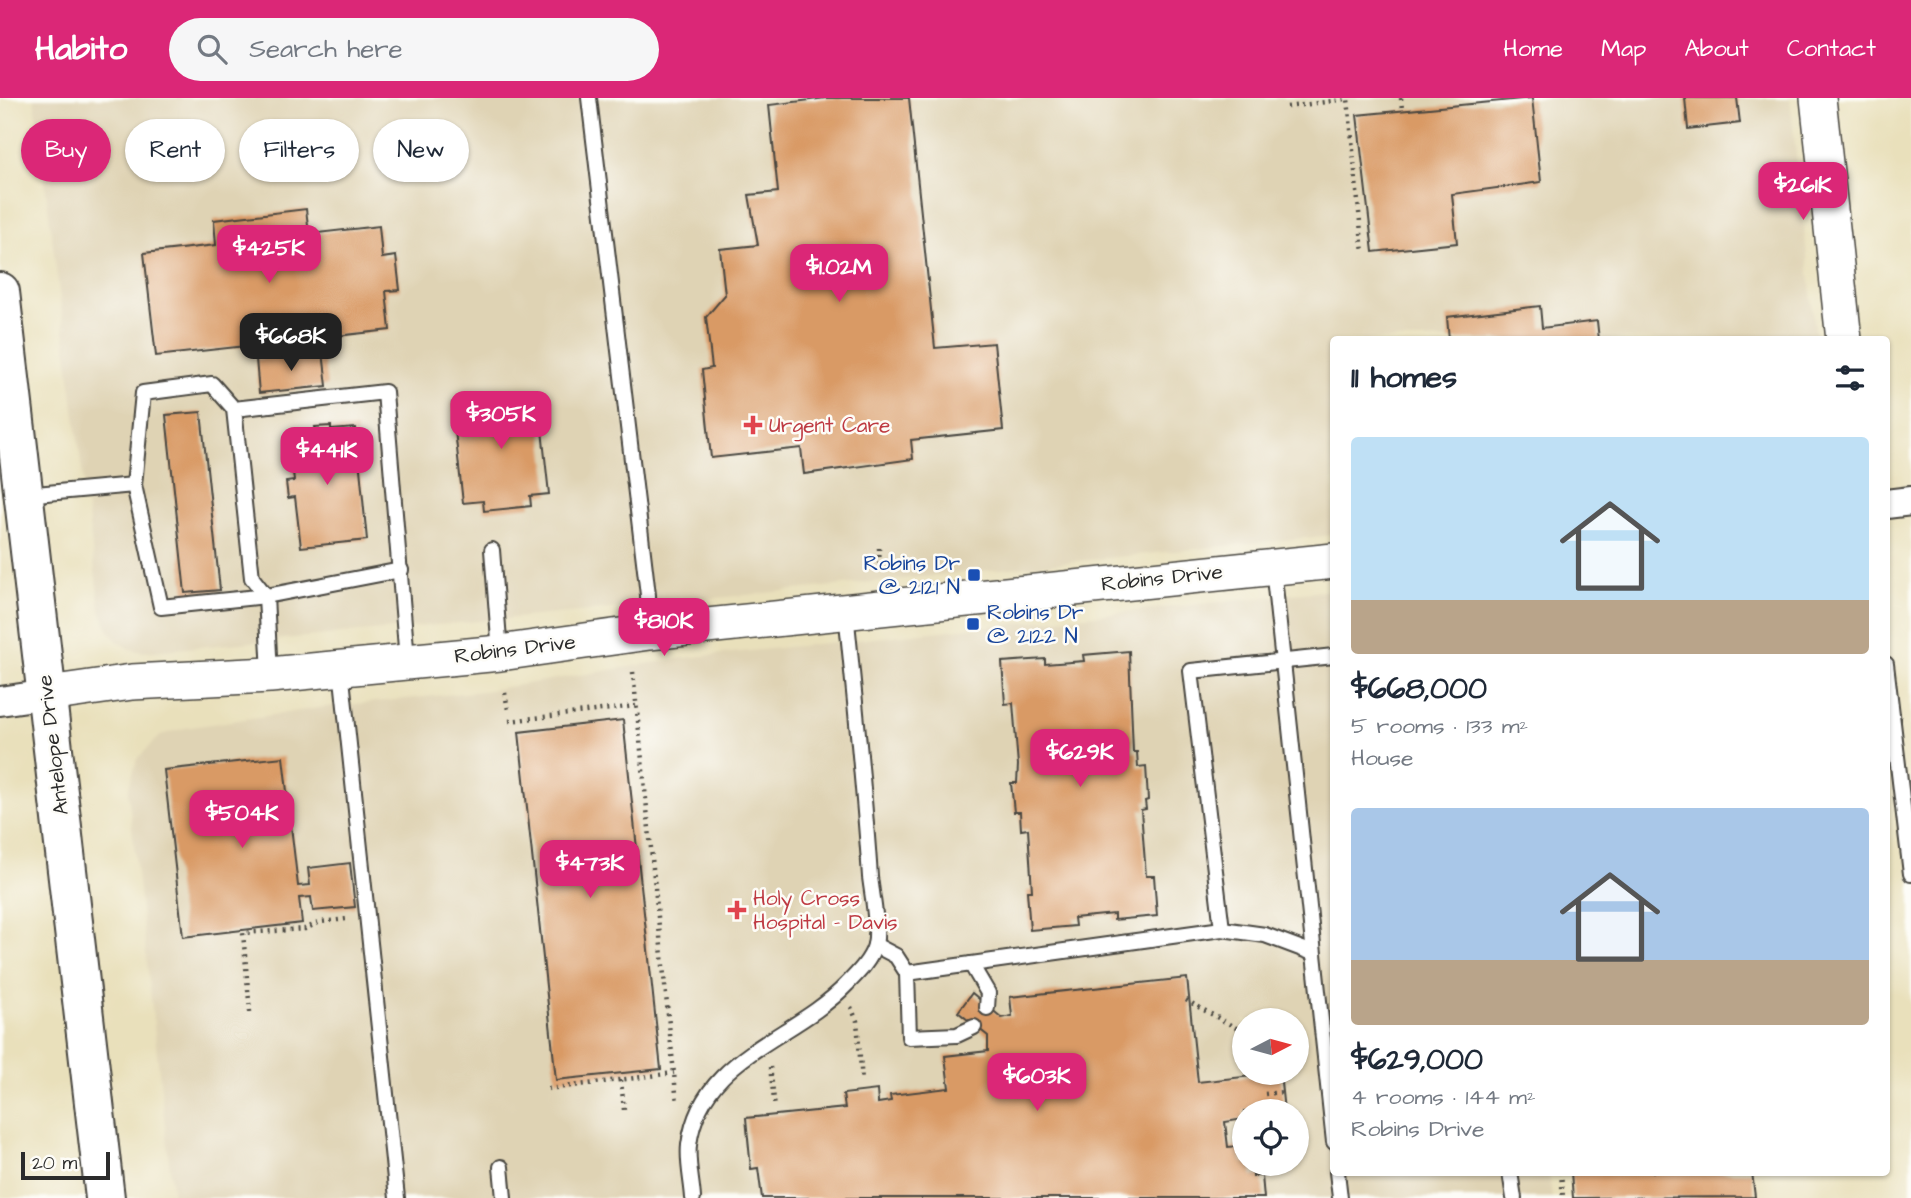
<!DOCTYPE html>
<meta charset="utf-8">
<style>
body{margin:0;font-family:"Architects Daughter",sans-serif;background:#f6f6f7;color:#1f2937;height:100vh;display:flex;flex-direction:column;font-size:26px;white-space:nowrap}
*{box-sizing:border-box;margin:0}
p{font-size:23px;color:#747a83}
.icon{flex:none;width:38px;height:38px;fill:none;stroke:currentColor;stroke-width:2;stroke-linecap:round;stroke-linejoin:round}
.map{position:relative;flex:1;overflow:hidden}
.details{position:absolute;left:1330px;top:238px;width:560px;height:840px;display:flex;flex-direction:column;background:#fff;border-radius:7px;box-shadow:0 2px 5px #0004}
.details>*{flex:none}
.hud{position:absolute;left:21px;top:21px;width:665px;height:63px;display:flex;gap:14px}
.needle{width:46px;rotate:84deg}
.buttons{position:absolute;left:1232px;top:910px;display:grid;gap:14px}
.buttons a{display:grid;place-items:center;width:77px;height:77px;border-radius:50%;background:#fff;box-shadow:0 2px 5px #0004;font-size:35px}
.scale{position:absolute;left:21px;bottom:18px;width:89px;box-sizing:border-box;padding-left:7px;border:4px solid #2b2b2b;border-top:0;font-size:19px;line-height:24px;white-space:nowrap;color:#2b2b2b;-webkit-text-stroke:5px #fdfcf7;paint-order:stroke}
.price{position:absolute;translate:-50% -60px;padding:0 16px;border-radius:14px;background:#db2777;color:#fff;font-size:23px;line-height:46px;filter:drop-shadow(0 2px 4px #0008)}
.price::after{content:'';position:absolute;left:50%;top:42px;width:21px;height:16px;margin-left:-10px;background:inherit;clip-path:polygon(0 0,100% 0,50% 100%)}
.price.on{background:#222;color:#fff}
ul{padding:0;list-style:none}
li{display:grid;align-content:center;gap:14px;height:371px;padding:0 21px}
li span{display:grid;place-items:center;height:217px;border-radius:7px;color:#555}
li>.icon{margin-inline-start:auto}
span .icon{width:126px;height:126px;fill:#fffc;stroke-width:1}
li b{font-size:30px}
h2{display:flex;justify-content:space-between;align-items:center;height:84px;padding:0 21px;font-size:30px}
.pill{padding:0 24px;border-radius:32px;background:#fff;box-shadow:0 2px 5px #0004;font-size:24px;line-height:63px}
.pill.on{background:#db2777;color:#fff}
header{display:flex;align-items:center;gap:42px;box-sizing:border-box;height:98px;padding:0 35px;background:#db2777;color:#fff}
header strong{font-size:33px}
nav{display:flex;gap:38px;margin-inline-start:auto;font-size:24px}
.search{width:490px;height:63px;background:#f6f6f7;display:flex;align-items:center;gap:18px;box-sizing:border-box;padding:0 24px;border-radius:38px;color:#747a83;font-size:26px}
.map>svg:first-child{display:block}
.built{fill:#dfd3b4;fill-rule:evenodd}
.building{fill:#d99a65}
.lines{fill:none;stroke-linecap:round;stroke-linejoin:round}
.service-casing{stroke:#484641;stroke-width:18}
.minor-casing{stroke:#484641;stroke-width:32}
.tertiary-casing{stroke:#484641;stroke-width:38}
.primary-casing{stroke:#484641;stroke-width:42}
.path{stroke:#484641;stroke-width:4.5;stroke-dasharray:2 5;stroke-linecap:butt}
.service{stroke:#fff;stroke-width:14}
.minor{stroke:#fff;stroke-width:28}
.tertiary{stroke:#fff;stroke-width:35}
.primary{stroke:#fff;stroke-width:38}
.health-dot{fill:#e0444e;stroke:#fdfcf7;stroke-width:2.5}
.transit-dot{fill:#1a4fb4;stroke:#fdfcf7;stroke-width:2.5}
.labels{text-anchor:middle;dominant-baseline:central;stroke-width:5;stroke-linejoin:round;paint-order:stroke}
.health-label{font-size:21px;fill:#be3a42;stroke:#fdfcf7;text-anchor:start}
.transit-label{font-size:21px;fill:#164399;stroke:#fdfcf7;text-anchor:end}
.street-label{font-size:21px;fill:#2b2b2b;stroke:#fdfcf7}
</style>
<header>
<strong>Habito</strong>
<div class="search"><svg class="icon" aria-label="search" viewBox="0 0 24 24"><circle cx="10" cy="10" r="6"/><path d="M15 15l6 6"/></svg>Search here</div>
<nav><a>Home</a><a>Map</a><a>About</a><a>Contact</a></nav>
</header>
<div class="map">
<svg width="1911" height="1100" viewBox="0 0 1911 1100">
<rect width="100%" height="100%" fill="#fdfcf7"/>
<filter id="ink" filterUnits="userSpaceOnUse"><feTurbulence type="fractalNoise" baseFrequency=".0143" numOctaves="2"/><feDisplacementMap in="SourceGraphic" scale="14" xChannelSelector="R" yChannelSelector="G"/><feConvolveMatrix kernelMatrix="1 2 1 2 8 2 1 2 1" color-interpolation-filters="sRGB"/></filter>
<filter id="wash" filterUnits="userSpaceOnUse"><feTurbulence type="fractalNoise" baseFrequency=".00686" numOctaves="4" result="noise"/><feDisplacementMap in="SourceGraphic" scale="28" xChannelSelector="R" yChannelSelector="G"/><feGaussianBlur stdDeviation="1.57" result="paint"/><feColorMatrix in="noise" values="0 0 0 0 0 0 0 0 0 0 0 0 0 0 0 0 0 1.4 0 .05"/><feComposite in="paint" operator="in"/></filter>
<g filter="url(#wash)">
<rect width="100%" height="100%" fill="#e9e0bb"/>
<g class="built">
<path d="M34,0H1790L1816,241L1334,242L1333,437L590,513L143,554L129,551L117,543L108,532L100,512Z"/>
<path d="M1333,492L1334,1074L1549,1075L1552,1100H173L128,693L137,661L161,637L185,630L326,609L483,593L683,560ZM1244,922H1297V975H1244ZM1244,1013H1297V1066H1244Z"/>
</g>
<g id="blocks">
<g class="building">
<path d="M827,0H909L935,250L994,245L1003,332L911,342L913,361L804,376L801,350L711,360L702,272L712,270L706,219L725,197L720,151L758,147L749,97L778,94L769,7Z"/>
<path d="M1532,0L1541,84L1452,96L1457,145L1373,154L1357,17Z"/>
<path d="M1685,0H1737L1740,25L1688,31Z"/>
<path d="M306,111L309,136L379,128L382,160L396,158L400,192L386,193L390,232L156,258L144,155L216,147L214,122Z"/>
<path d="M1540,208L1542,230L1597,223L1599,242H1449L1447,219Z"/>
<path d="M323,254L327,288L259,295L256,261Z"/>
<path d="M538,296L549,396L530,398L531,408L484,413L483,403L463,405L452,305Z"/>
<path d="M201,314L220,492L185,495L166,317Z"/>
<path d="M331,328V332L356,330L367,442L301,449L295,399L288,400L286,384L294,383L289,336L316,334L315,329Z"/>
<path d="M1129,553L1133,654H1137L1138,669L1146,668L1148,702L1145,703L1146,711L1141,712L1146,778H1154L1157,818L1114,822V816L1074,820L1075,828L1030,832L1027,793H1032L1028,731L1021,732L1020,714H1014L1011,685H1017L1018,667L1013,605L1005,606L1002,564L1045,561V566L1084,563L1083,557Z"/>
<path d="M623,622L661,971L556,982L519,634Z"/>
<path d="M283,659L298,788L310,787L308,770L350,765L355,809L313,813L311,799L299,800L302,825L183,839L164,672Z"/>
<path d="M1187,880L1198,984L1280,975L1284,1013H1244V1021L1225,1024L1228,1049L1240,1048L1242,1064L1252,1066L1253,1078H1262L1264,1100H762L758,1070L751,1071L746,1020L845,1010L843,996L877,992L878,1005L891,1003L890,997L949,990L945,958L988,953V938L958,914L972,895L1002,920L1012,918L1010,899Z"/>
<path d="M1571,1074H1752L1755,1099L1573,1100Z"/>
</g>
</g>
</g>
<g filter="url(#ink)">
<use href="#blocks" fill-opacity="0" stroke="#484641" stroke-width="2"/>
<g class="lines">
<g class="service-casing">
<g id="service">
<path d="M589,0L648,497L649,534"/>
<path d="M234,311L212,286L143,295L134,387L161,509L266,498L401,472"/>
<path d="M25,397L134,387"/>
<path d="M492,452L500,555"/>
<path d="M1273,470L1334,1044"/>
<path d="M1886,566L1911,776"/>
<path d="M341,571L397,1100"/>
<path d="M270,576L266,498L252,480L234,311L385,294L407,562"/>
<path d="M1222,831L1191,573L1334,558"/>
<path d="M875,847L896,858L907,875L1222,831L1265,837L1313,855"/>
<path d="M971,866L988,895L987,910"/>
<path d="M907,875L909,939L957,937L974,929"/>
<path d="M501,1069L504,1100"/>
<path d="M1337,1074L1340,1100"/>
<path d="M1510,1074L1514,1100"/>
<path d="M693,1100C692,1083 687,1064 689,1047C700,958 794,942 847,886C857,876 871,862 875,847C879,832 872,796 870,779C864,690 855,602 846,514"/>
</g>
</g>
<g class="minor-casing">
<g id="minor">
<path d="M1886,406L1911,403"/>
<path d="M0,603L48,596"/>
</g>
</g>
<g class="tertiary-casing">
<g id="tertiary">
<path d="M1818,0L1844,242"/>
<path d="M48,596L132,584L270,577L500,555L649,534L1334,463"/>
</g>
</g>
<g class="primary-casing">
<path id="primary" d="M0,194L105,1100"/>
</g>
<g class="path">
<path d="M1401,0L1402,12"/>
<path d="M1287,9L1348,1L1363,155"/>
<path d="M879,450L880,472"/>
<path d="M633,574L677,1005"/>
<path d="M505,595L508,612"/>
<path d="M509,623L636,608"/>
<path d="M1186,902L1238,931"/>
<path d="M851,909L857,923L862,983"/>
<path d="M250,914L243,835L305,831L320,824L347,821"/>
<path d="M770,969L775,1010"/>
<path d="M621,982L624,1012"/>
<path d="M548,991L674,975"/>
<path d="M1265,996L1283,994"/>
<path d="M1561,1074L1563,1100"/>
</g>
<use href="#service" class="service"/>
<use href="#minor" class="minor"/>
<use href="#tertiary" class="tertiary"/>
<use href="#primary" class="primary"/>
</g>
</g>
<g class="health-dot">
<path d="M749.5 316.5h7v7h7v7h-7v7h-7v-7h-7v-7h7z"/>
<path d="M733.5 801.5h7v7h7v7h-7v7h-7v-7h-7v-7h7z"/>
</g>
<g class="transit-dot">
<rect x="967" y="470" width="14" height="14" rx="3.5"/>
<rect x="966" y="519" width="14" height="14" rx="3.5"/>
</g>
<g class="labels">
<g class="health-label">
<text x="769" y="327">Urgent Care</text>
<text x="753" y="800">Holy Cross<tspan x="753" dy="24">Hospital - Davis</tspan></text>
</g>
<g class="transit-label">
<text x="960" y="465">Robins Dr<tspan x="960" dy="24">@ 2121 N</tspan></text>
<text x="987" y="514" text-anchor="start">Robins Dr<tspan x="987" dy="24">@ 2122 N</tspan></text>
</g>
<g class="street-label">
<text transform="translate(1162 480) rotate(-6)">Robins Drive</text>
<text transform="translate(515 551) rotate(-7)">Robins Drive</text>
<text transform="translate(53 647) rotate(-97)">Antelope Drive</text>
</g>
</g>
</svg>
<div class="buttons">
<a><svg class="needle" viewBox="-14 -14 28 28"><path d="M0-13l5 13h-10z" fill="#e53935"/><path d="M0 13l5-13h-10z" fill="#747a83"/></svg></a>
<a><svg class="icon" aria-label="locate" viewBox="0 0 24 24"><circle cx="12" cy="12" r="6"/><path d="M12 2v4M12 18v4M2 12h4M18 12h4"/></svg></a>
</div>
<div class="scale">20 m</div>
<b class="price" style="left:1803px;top:124px">$261K</b>
<b class="price" style="left:269px;top:187px">$425K</b>
<b class="price" style="left:839px;top:206px">$1.02M</b>
<b class="price on" style="left:291px;top:275px">$668K</b>
<b class="price" style="left:501px;top:353px">$305K</b>
<b class="price" style="left:327px;top:389px">$441K</b>
<b class="price" style="left:664px;top:560px">$810K</b>
<b class="price" style="left:1080px;top:691px">$629K</b>
<b class="price" style="left:242px;top:752px">$504K</b>
<b class="price" style="left:590px;top:802px">$473K</b>
<b class="price" style="left:1037px;top:1015px">$603K</b>
<div class="hud">
<a class="pill on">Buy</a>
<a class="pill">Rent</a>
<a class="pill">Filters</a>
<a class="pill">New</a>
</div>
<section class="details">
<h2>11 homes<svg class="icon" aria-label="filters" viewBox="0 0 24 24"><path d="M4 7h16M4 17h16"/><circle cx="9" cy="7" r="2"/><circle cx="15" cy="17" r="2"/></svg></h2>
<ul>
<li><span style="background:linear-gradient(#bfe0f5 75%,#b9a48a 0)"><svg class="icon" aria-label="home" viewBox="0 0 24 24"><path d="M3 11l9-7 9 7M6 9v11h12V9"/></svg></span><div><b>$668,000</b><p>5 rooms · 133 m²</p><p>House</p></div></li>
<li><span style="background:linear-gradient(#a9c7e8 70%,#b9a48a 0)"><svg class="icon" aria-label="home" viewBox="0 0 24 24"><path d="M3 11l9-7 9 7M6 9v11h12V9"/></svg></span><div><b>$629,000</b><p>4 rooms · 144 m²</p><p>Robins Drive</p></div></li>
</ul>
</section>
</div>
